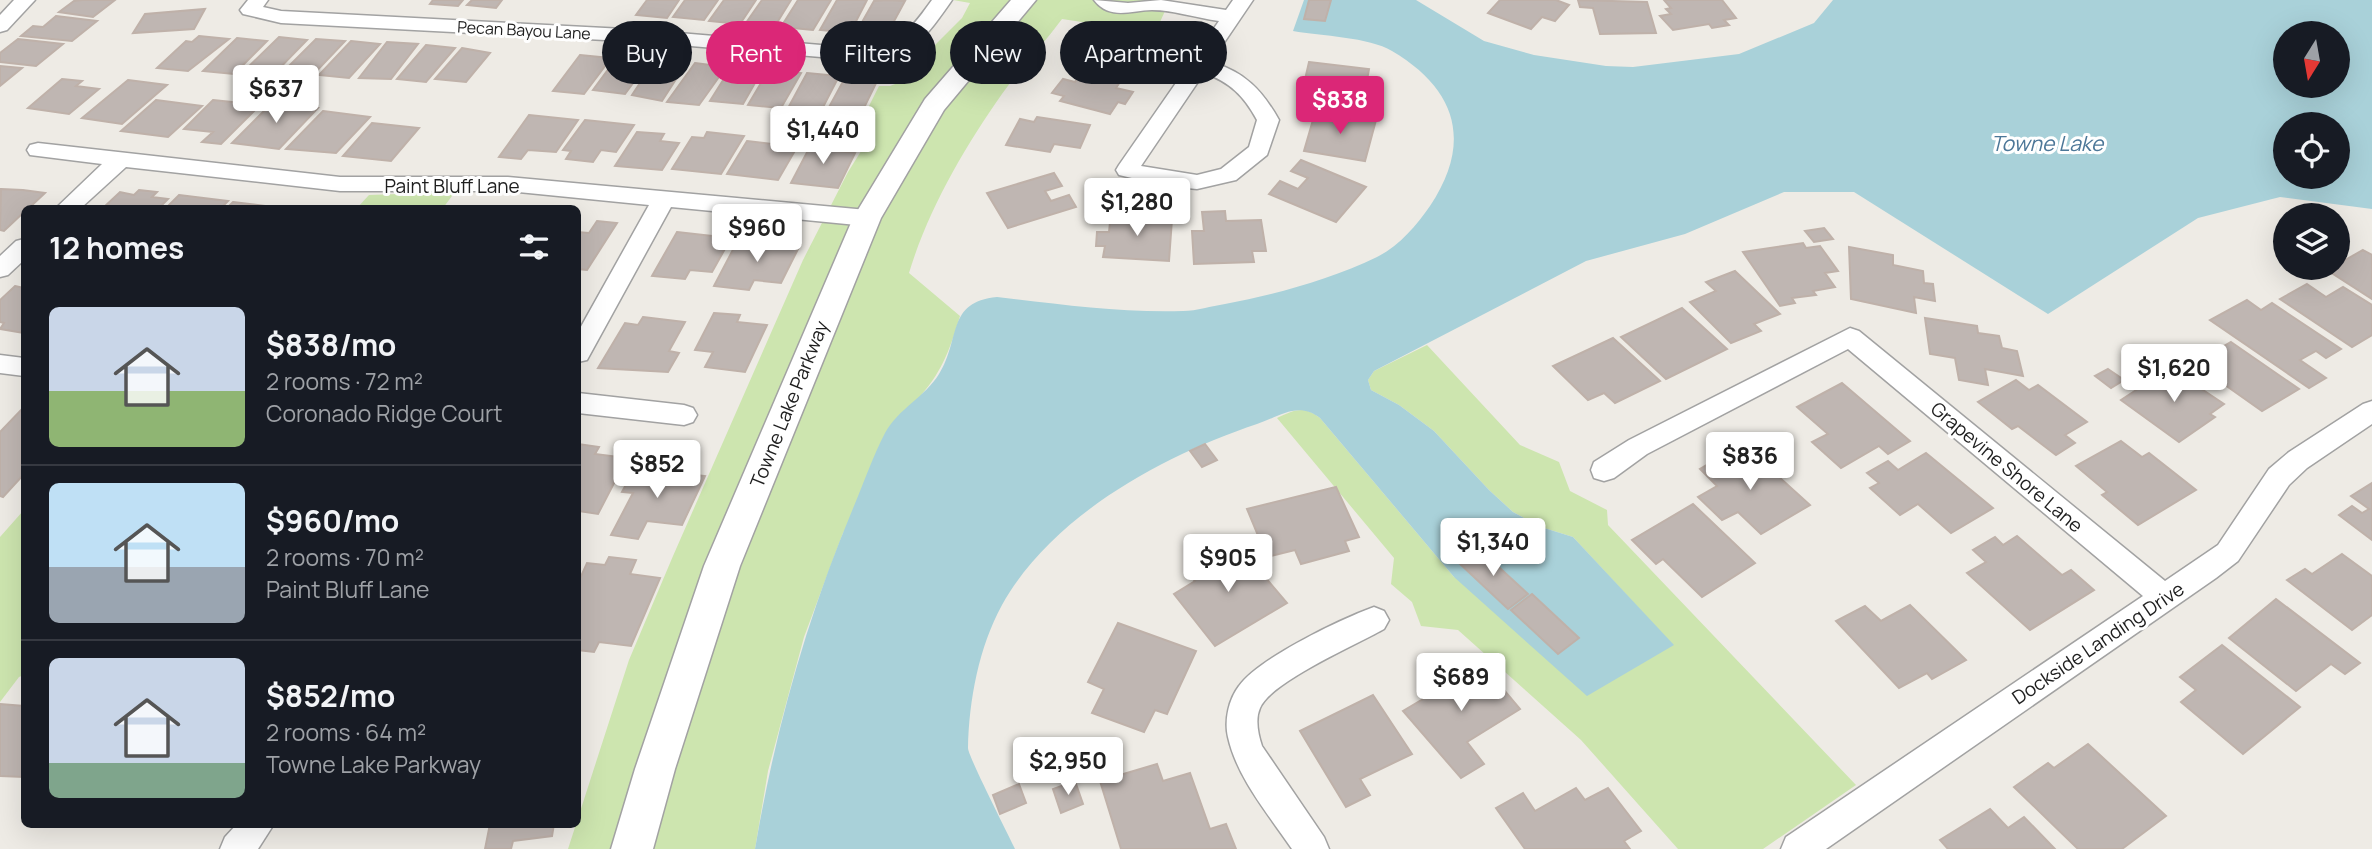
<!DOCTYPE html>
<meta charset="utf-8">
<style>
body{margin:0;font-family:Manrope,sans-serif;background:#20242c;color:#f1f3f6;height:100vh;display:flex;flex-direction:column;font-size:26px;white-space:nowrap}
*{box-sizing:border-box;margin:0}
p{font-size:23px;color:#9ea1a6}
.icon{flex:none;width:38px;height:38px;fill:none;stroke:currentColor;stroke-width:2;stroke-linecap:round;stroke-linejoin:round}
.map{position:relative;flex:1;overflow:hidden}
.details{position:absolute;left:21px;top:205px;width:560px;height:623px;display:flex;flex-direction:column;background:#171b24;border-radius:10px;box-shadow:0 7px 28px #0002}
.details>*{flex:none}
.banner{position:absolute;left:602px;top:21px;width:665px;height:63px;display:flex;gap:14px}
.needle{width:46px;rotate:191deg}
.controls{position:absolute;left:2273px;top:21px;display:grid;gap:14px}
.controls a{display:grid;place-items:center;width:77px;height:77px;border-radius:50%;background:#171b24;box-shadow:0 7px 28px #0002;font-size:35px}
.price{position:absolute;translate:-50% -60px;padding:0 16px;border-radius:7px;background:#fff;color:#222;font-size:23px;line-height:46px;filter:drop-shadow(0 2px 4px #0008)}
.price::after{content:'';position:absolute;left:50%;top:42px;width:21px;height:16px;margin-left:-10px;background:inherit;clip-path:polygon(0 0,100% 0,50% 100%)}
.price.current{background:#db2777;color:#fff}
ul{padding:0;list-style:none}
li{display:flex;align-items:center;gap:21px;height:175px;padding:0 28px}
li+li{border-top:2px solid #363941}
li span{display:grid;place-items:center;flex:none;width:196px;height:140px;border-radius:10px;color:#555}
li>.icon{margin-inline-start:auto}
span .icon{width:84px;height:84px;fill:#fffc;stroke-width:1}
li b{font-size:30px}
h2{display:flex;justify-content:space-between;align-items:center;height:84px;padding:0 28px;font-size:30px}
.pill{padding:0 24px;border-radius:32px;background:#171b24;box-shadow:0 7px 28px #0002;font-size:24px;line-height:63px}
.pill.current{background:#db2777;color:#fff}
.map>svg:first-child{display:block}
.grass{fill:#cde5af}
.water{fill:#a9d1d9;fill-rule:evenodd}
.building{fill:#bfb6b2;stroke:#bfb1a9;stroke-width:2}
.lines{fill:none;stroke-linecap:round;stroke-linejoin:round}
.minor-casing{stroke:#a2a2a2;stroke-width:3}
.tertiary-casing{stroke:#a2a2a2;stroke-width:3}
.minor{fill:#fff;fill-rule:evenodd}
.tertiary{fill:#fff;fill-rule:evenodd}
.labels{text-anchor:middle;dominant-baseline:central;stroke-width:6;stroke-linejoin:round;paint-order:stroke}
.far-street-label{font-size:16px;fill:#1e1e1e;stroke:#fff}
.street-label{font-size:19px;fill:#1e1e1e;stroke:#fff}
.water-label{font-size:21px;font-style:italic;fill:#4c7798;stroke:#fff}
</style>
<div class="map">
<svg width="2372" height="849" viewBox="0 0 2372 849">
<rect width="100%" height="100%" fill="#eeebe5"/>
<g class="grass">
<path d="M953,0H1170L1155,33L1062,19C1043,45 1021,67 1002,94C964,148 928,210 909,273L960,316C951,346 943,370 922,394L843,533L804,637L768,771L755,849H568L629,660L673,556L803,260L848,172L873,132L857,130L879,86H890L903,81L918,62L962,18L970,3Z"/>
<path d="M455,192L443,208H357L369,195Z"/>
<path d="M1427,345L1520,445L1559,462L1570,491L1607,510L1608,525L1856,785L1763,849H1678L1581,740L1458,630L1421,626L1412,602L1391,584L1394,558L1277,418C1295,410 1303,405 1320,418L1454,577L1673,645L1573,537L1541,527L1513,512L1489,490L1434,431L1399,405L1371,390L1368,380L1374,371Z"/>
<path d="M23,511L24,675L19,677L0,702V537Z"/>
</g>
<path class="water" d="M1304,0H1416L1484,41L1534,55L1606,66L1633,67L1739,54L1814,23L1833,0H2372V209L2280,197L2198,218L2048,314L1854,192H1784L1685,234L1586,261L1374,371L1368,380L1371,390L1399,405L1434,431L1489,490L1513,512L1541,527L1573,537L1674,645L1587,696L1454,577L1320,418C1298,401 1281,416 1257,424C1164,455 1052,515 1002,605C979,647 969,700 968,748C968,756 1008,834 1015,849H755C775,731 807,617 854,506C864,482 873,456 885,433C899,408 925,397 939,374C961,339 946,302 997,297C1059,304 1121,313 1183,311C1197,311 1211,306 1225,304C1277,294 1329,280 1377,257C1399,246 1416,226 1430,206C1472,143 1458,90 1392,51C1369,37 1321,36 1293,31ZM2286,33H2338V86H2286ZM2286,124H2338V177H2286Z"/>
<g class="building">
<path d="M82,0H115L93,17L59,12L74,1Z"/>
<path d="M433,0H463L458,6L430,4Z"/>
<path d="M472,0H502L496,8L467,5Z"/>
<path d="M647,0H679L667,18L636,15Z"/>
<path d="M685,0H718L704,20L673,17Z"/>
<path d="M724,0H756L740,24L709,21Z"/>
<path d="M762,0H791L775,26L746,23Z"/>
<path d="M798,0H831L813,30L781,27Z"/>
<path d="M837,0H867L850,33L820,30Z"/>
<path d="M887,0L905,1L886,36L856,33L874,1Z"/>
<path d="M1309,0H1331L1325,21L1304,19Z"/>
<path d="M1500,0H1556L1569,5L1555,21L1542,17L1531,29L1488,13Z"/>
<path d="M1578,0L1647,2L1656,33L1600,34L1593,8L1580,7Z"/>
<path d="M1664,0H1722L1736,18L1724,20L1729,25L1712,28L1709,24L1673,30L1660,16L1671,14L1666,9L1671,8Z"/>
<path d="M205,9L194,29L133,33L145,14Z"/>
<path d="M56,16L97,21L72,41L21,36L33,26L43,27Z"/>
<path d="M1113,30L1169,43L1161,54L1147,51L1133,69L1091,59Z"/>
<path d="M199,36L229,39L188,71L157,68L186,41L192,42Z"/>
<path d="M279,37L307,40L270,78L240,75Z"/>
<path d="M237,38L267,41L234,74L203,71Z"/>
<path d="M18,39L63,44L36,66L0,62V53Z"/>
<path d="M316,39L345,41L309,79L279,76Z"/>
<path d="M351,41L380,44L349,78L319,75Z"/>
<path d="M387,42L418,44L391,79L359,78Z"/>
<path d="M426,45L455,48L426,82L397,79Z"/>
<path d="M462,48L490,53L466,82L435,79Z"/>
<path d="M580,55L611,58L584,94L553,91Z"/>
<path d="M618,56L650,60L625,94L593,90Z"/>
<path d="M656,59L687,62L662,101L632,95Z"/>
<path d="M1309,62L1369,69L1367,80L1353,78L1351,87L1368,89L1365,105L1301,97Z"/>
<path d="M695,63L726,67L699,105L667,102Z"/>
<path d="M0,66L22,68L0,86Z"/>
<path d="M732,66L763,69L743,104L710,101Z"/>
<path d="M789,72L801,73L781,108L748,105L767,73L787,75Z"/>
<path d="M807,73L839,76L819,115L786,112Z"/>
<path d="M1081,73L1120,82L1116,88L1133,92L1125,104L1118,102L1110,114L1060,101L1064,96L1052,93L1063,79L1075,82Z"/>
<path d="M846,76L878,79L861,114L827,111Z"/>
<path d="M62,79L82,81L76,86L99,89L69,114L28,108Z"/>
<path d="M128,80L167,85L122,124L82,118Z"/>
<path d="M276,99L293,101L290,104L318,108L279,149L232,143Z"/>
<path d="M156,100L202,106L168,137L121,131Z"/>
<path d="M213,100L260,105L221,144L202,142L213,132L184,129Z"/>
<path d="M323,111L370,117L336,153L286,149Z"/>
<path d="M1315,113L1376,120L1365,161L1304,151Z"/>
<path d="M529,115L578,120L556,152L528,150L521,159L499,157Z"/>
<path d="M1037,117L1090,125L1080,148L1054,144L1050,152L1006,145L1020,119L1034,122Z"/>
<path d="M585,120L634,125L616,152L601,150L593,162L566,159L571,151L563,150Z"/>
<path d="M372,123L419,128L391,161L343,156Z"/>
<path d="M637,132L664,134L660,141L679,143L662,170L615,166Z"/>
<path d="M707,132L744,136L721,174L672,169L692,137L704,138Z"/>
<path d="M814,139L833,141L828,150L855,153L838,188L791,183Z"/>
<path d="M747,141L797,147L778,180L727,174Z"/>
<path d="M1301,160L1366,187L1336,222L1269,194L1280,181L1298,189L1308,178L1291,171Z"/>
<path d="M1054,173L1062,186L1045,191L1051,201L1069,195L1076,207L1008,228L987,193Z"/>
<path d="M1,189L23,190L45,193L29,208H24V212L4,231L0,230Z"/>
<path d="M139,190L157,192L152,197L168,199L159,208H103L120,192L134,195Z"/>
<path d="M179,195L228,201L221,208H166Z"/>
<path d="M233,202L273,207L227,208Z"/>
<path d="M1225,211L1226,221L1261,220L1266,251H1252L1254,262L1194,264L1192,231H1204L1202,212Z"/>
<path d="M1111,213L1135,214V217L1172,219L1169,261L1103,257L1105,246H1096L1097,232H1109Z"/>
<path d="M597,221L617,223L587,270L578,269V232L589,233Z"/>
<path d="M1824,228L1833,239L1814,242L1805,231Z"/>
<path d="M677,232L731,238L712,272L690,270L685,279L652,276Z"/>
<path d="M756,240L800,245L781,283L754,280L749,290L714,286L737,242L754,244Z"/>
<path d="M1803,243L1806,248L1820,246L1838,271L1825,273L1835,287L1813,291L1816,295L1792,298L1795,303L1780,306L1743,252Z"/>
<path d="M1849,247L1893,255V265L1923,271L1924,283L1933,284L1935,301L1914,297L1916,313L1851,299Z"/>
<path d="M2363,250L2372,255V299L2327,270L2338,268V264Z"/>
<path d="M1735,271L1780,314L1754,324L1761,331L1731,343L1690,302L1716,291L1706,282Z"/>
<path d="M2307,284L2326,297L2343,287L2372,305V335L2352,347L2280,299Z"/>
<path d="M15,286L24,288V333L0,329L4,323L0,322V300Z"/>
<path d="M2247,300L2261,310L2272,303L2341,349L2326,358L2316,351L2300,360L2326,378L2309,388L2210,320Z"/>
<path d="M1682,308L1727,349L1666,379L1621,337Z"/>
<path d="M714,313L740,315L737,322L767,325L745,372L705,367L713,352L695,350Z"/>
<path d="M643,317L685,322L669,351L679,353L668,372L598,368L625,323L638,325Z"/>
<path d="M1925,318L1977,326L1978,333L1999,336L2002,348L2017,351L2023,376L1985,369L1988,385L1959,380L1955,358L1930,354Z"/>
<path d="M1613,338L1660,381L1615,403L1604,393L1588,400L1553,366Z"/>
<path d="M2231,342L2299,389L2262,411L2218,380L2207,387L2182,370Z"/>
<path d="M2170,368L2224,404L2210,414L2215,417L2179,442L2121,400Z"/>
<path d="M2108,369L2124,380L2111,388L2095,376Z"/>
<path d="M2016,380L2029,390L2038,385L2087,422L2065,435L2075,443L2056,455L2018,426L2012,429L1978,402Z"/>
<path d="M1842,383L1910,441L1888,454L1879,446L1841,468L1812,442L1828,434L1797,407Z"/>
<path d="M24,407V474L3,497L0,496V432Z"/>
<path d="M2121,441L2142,457L2149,453L2196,490L2138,525L2102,495L2107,492L2076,466Z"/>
<path d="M578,444L599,447L595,454L627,458L598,514L578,511Z"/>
<path d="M1205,444L1217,460L1202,467L1190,451Z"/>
<path d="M1747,448L1810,505L1761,534L1738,512L1722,520L1698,497L1717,486L1700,469L1715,460L1718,464Z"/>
<path d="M1926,453L1993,508L1951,533L1918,504L1900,515L1870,488L1879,483L1867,473L1888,461L1898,470Z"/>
<path d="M635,468L705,476L682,525L647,521L638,539L611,535L633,493L622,492Z"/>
<path d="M2372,483V540L2339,515L2352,506L2362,513L2369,509L2351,496Z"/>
<path d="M1336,487L1359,537L1345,541L1349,551L1301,564L1295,550L1267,557L1247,509Z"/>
<path d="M1693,504L1755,563L1702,597L1663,559L1656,564L1632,540Z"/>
<path d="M2017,536L2062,575L2071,570L2094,590L2030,630L1967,573L1986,562L1973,550L1995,537L2003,545Z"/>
<path d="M1235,542L1287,603L1215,646L1174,594L1195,581L1186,570Z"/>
<path d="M1477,547L1528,594L1508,609L1457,561Z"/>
<path d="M2342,554L2372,576V615L2352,630L2287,580L2305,569L2312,574Z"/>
<path d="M609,557L636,560L630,574L660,578L631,646L599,642L594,652L578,650V583L587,563L605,565Z"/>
<path d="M1532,594L1579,638L1558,654L1511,610Z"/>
<path d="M2276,599L2360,663L2345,674L2331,664L2296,691L2229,638Z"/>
<path d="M1910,605L1966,660L1932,679L1927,673L1899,688L1836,621L1865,606L1881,621Z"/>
<path d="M1118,623L1196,651L1167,714L1155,710L1144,732L1092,713L1104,689L1088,682Z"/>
<path d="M2222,645L2300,707L2243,754L2181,702L2196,690L2180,677Z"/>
<path d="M1477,658L1520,709L1467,742L1484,764L1461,778L1403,711L1423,699L1418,693Z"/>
<path d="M1373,695L1412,754L1360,779L1370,795L1346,807L1300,731Z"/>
<path d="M0,704L24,706V777L0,776Z"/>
<path d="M2088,744L2166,816L2122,849H2078L2014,787L2048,763L2054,768Z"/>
<path d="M1157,764L1163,781L1190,773L1210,829L1226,824L1236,849H1121L1100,781Z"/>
<path d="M1075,781L1083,804L1061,813L1053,789Z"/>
<path d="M1019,784L1026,803L1000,814L993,795Z"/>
<path d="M1576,788L1585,800L1608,788L1641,831L1624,841L1630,849H1525L1496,808L1523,793L1535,811Z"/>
<path d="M1990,809L2008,828L2024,817L2055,849H1948L1940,840Z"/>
<path d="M490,824H554L552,836L513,841L511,849H485Z"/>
</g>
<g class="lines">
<g class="minor-casing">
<g id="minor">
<path d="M14,0H35L7,30L0,32V15Z"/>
<path d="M248,0H268L263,7L281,11L644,30L868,49C901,44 914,25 932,0H952C926,37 915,54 868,61L644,42L281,23L243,14L240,10Z"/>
<path d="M1094,0L1128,3L1161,0L1226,10L1233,0H1253L1211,62C1245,72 1262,90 1279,120L1267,155L1236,180L1197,189L1166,186L1119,175L1116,170L1119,165L1219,21C1197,18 1173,10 1152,10C1132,10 1110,21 1094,0ZM1204,73C1230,82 1244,96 1257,120L1249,147L1221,169L1197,175L1141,166Z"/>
<path d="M38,143L340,177H508L867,210L875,213L878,218L875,223L867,226L671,207L587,360L578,362V332L649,205L508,191H340L126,167L81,208H56L102,164L30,155L27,150L30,145Z"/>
<path d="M24,239V260L8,275L0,277V256L16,241Z"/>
<path d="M1850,328L1859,331L2165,581L2218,545L2269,469L2289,452L2363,404L2372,401V424L2307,468L2289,485L2238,561L2216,578L1826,849H1781L1786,837L2143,596L1848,349L1647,454L1614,478L1604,481L1594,478L1591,470L1594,462L1629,440Z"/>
<path d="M0,355L24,358V376L0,373Z"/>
<path d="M578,393L684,405L693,408L697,415L693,422L684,425L578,413Z"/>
<path d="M1374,607L1384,611L1389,620L1384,629C1358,644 1270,682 1260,708C1255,719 1258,734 1262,746L1324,837L1329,849H1292C1269,815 1237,778 1228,737C1224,720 1229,699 1239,686C1259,658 1341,619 1374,607Z"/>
<path d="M237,824H274L258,849H220L225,837Z"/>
</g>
</g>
<g class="tertiary-casing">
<path id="tertiary" d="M1011,0H1036L944,110L881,218L740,566L675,769L653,849H611L635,769L704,566L853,218L925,99Z"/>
</g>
<use href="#minor" class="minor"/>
<use href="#tertiary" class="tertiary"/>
</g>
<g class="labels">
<g class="far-street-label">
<text transform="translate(524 30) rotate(3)">Pecan Bayou Lane</text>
</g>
<g class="street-label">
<text x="452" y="186">Paint Bluff Lane</text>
<text transform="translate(789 404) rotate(-68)">Towne Lake Parkway</text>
<text transform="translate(2007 467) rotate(40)">Grapevine Shore Lane</text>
<text transform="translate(2098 643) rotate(-34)">Dockside Landing Drive</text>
</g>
<g class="water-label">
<text x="2047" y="143">Towne Lake</text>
</g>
</g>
</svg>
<div class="controls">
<a><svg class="needle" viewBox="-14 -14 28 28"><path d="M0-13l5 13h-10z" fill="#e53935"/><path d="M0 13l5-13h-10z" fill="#9ea1a6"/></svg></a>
<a><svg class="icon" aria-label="locate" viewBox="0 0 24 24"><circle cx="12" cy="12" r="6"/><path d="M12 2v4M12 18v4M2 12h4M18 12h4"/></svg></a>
<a><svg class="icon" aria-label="layers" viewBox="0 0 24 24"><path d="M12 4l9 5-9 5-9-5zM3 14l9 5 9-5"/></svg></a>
</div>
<b class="price" style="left:276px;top:125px">$637</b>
<b class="price current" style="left:1340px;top:136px">$838</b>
<b class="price" style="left:823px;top:166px">$1,440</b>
<b class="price" style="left:1137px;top:238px">$1,280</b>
<b class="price" style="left:757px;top:264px">$960</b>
<b class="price" style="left:2174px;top:404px">$1,620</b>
<b class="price" style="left:1750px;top:492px">$836</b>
<b class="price" style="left:657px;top:500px">$852</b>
<b class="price" style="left:1493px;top:578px">$1,340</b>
<b class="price" style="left:1228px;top:594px">$905</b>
<b class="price" style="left:1461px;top:713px">$689</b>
<b class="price" style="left:1068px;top:797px">$2,950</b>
<div class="banner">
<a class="pill">Buy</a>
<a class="pill current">Rent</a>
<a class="pill">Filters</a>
<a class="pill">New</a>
<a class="pill">Apartment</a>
</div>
<section class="details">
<h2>12 homes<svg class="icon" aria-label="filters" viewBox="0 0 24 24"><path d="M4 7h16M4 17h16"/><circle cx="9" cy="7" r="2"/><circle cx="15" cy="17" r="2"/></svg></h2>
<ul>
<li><span style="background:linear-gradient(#c9d6e8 60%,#8fb573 0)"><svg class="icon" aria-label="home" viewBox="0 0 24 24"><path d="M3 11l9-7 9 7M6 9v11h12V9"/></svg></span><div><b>$838/mo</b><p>2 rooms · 72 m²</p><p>Coronado Ridge Court</p></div></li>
<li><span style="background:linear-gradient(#bfe0f5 60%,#9aa5b1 0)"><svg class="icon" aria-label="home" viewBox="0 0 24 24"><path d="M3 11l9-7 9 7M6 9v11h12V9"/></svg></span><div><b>$960/mo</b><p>2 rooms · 70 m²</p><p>Paint Bluff Lane</p></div></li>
<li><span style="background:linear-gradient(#c9d6e8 75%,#7fa58c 0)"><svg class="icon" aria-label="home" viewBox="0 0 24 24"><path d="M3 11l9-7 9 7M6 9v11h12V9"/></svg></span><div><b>$852/mo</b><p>2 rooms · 64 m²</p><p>Towne Lake Parkway</p></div></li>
</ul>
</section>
</div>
